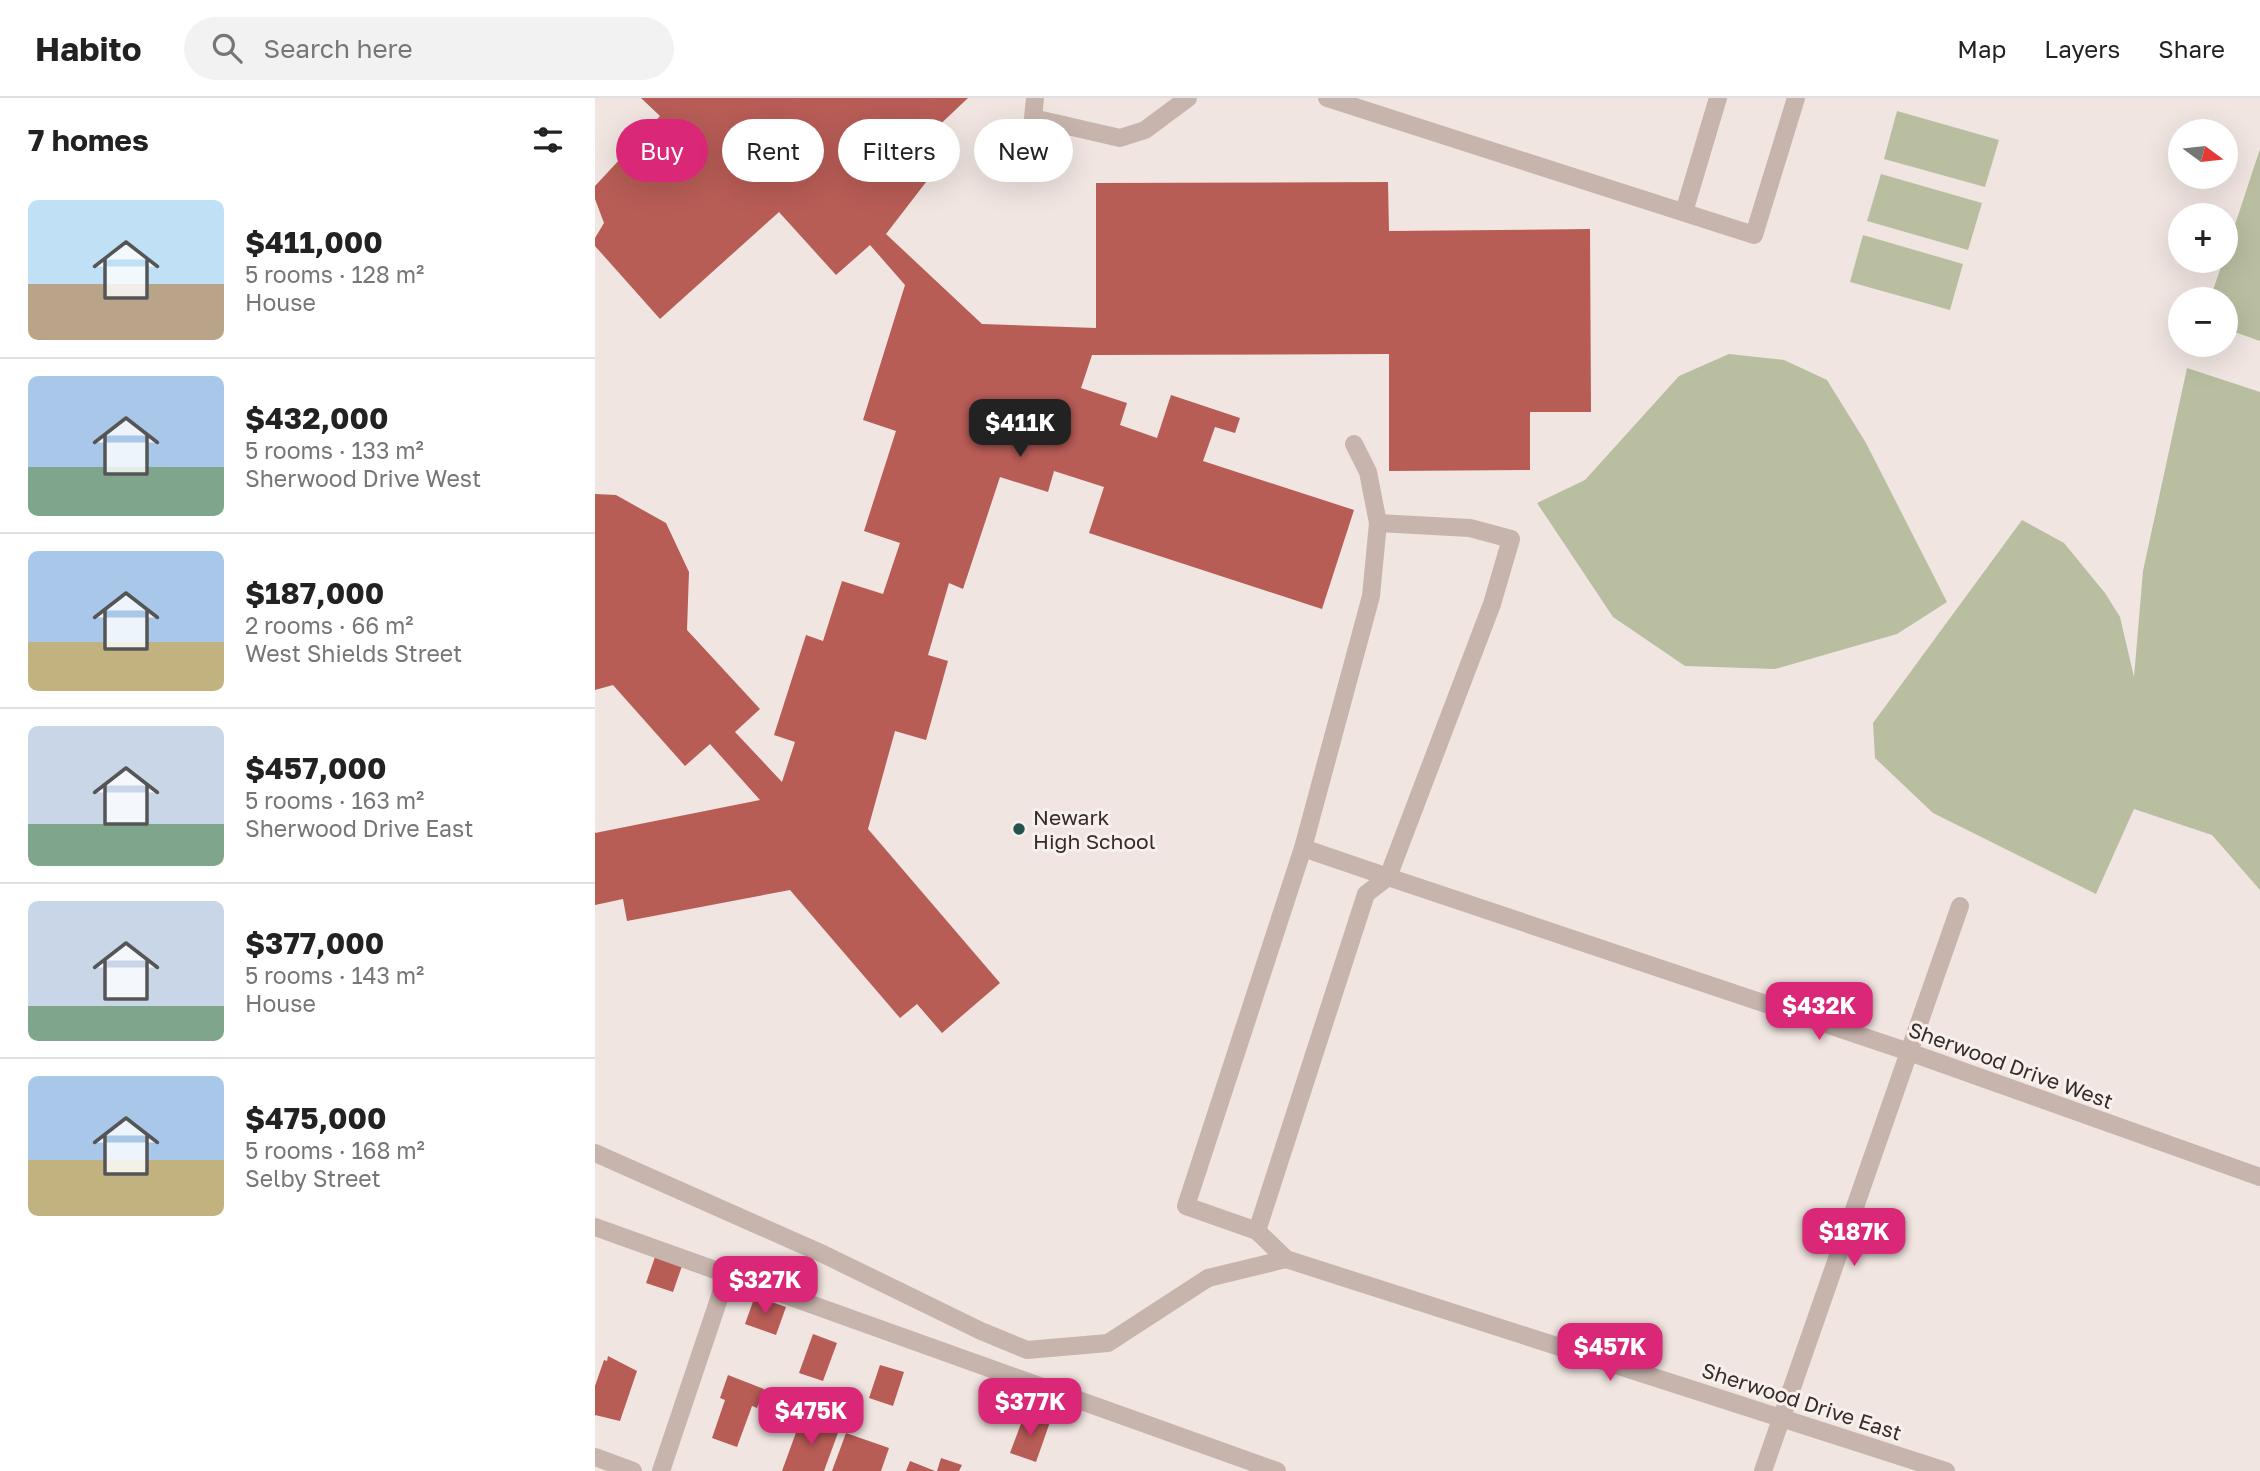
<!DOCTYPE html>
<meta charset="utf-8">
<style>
body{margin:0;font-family:"Golos Text",sans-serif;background:#f2f2f2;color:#222;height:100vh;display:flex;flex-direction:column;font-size:26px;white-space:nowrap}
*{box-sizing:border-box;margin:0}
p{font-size:23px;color:#767676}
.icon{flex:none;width:38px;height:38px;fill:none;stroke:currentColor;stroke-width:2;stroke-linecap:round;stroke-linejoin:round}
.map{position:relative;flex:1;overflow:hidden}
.details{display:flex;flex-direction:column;background:#fff;width:595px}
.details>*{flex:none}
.hud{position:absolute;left:21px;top:21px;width:665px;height:63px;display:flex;gap:14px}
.needle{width:46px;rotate:105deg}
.fabs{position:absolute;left:1573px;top:21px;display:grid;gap:14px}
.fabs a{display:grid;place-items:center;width:70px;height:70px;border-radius:50%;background:#fff;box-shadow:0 7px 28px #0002;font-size:35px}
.price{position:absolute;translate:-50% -60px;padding:0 16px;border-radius:14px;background:#db2777;color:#fff;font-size:23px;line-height:46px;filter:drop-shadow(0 2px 4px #0008)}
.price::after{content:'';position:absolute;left:50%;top:42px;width:21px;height:16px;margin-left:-10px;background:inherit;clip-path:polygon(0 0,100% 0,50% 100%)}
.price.selected{background:#222;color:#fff}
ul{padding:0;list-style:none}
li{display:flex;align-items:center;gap:21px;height:175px;padding:0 28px}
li+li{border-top:2px solid #e0e0e0}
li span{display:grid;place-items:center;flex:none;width:196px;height:140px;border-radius:10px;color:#555}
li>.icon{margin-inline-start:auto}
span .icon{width:84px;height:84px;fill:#fffc;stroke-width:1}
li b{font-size:30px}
h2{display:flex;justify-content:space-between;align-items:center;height:84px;padding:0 28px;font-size:30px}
.chip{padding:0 24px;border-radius:32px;background:#fff;box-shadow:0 7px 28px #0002;font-size:24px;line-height:63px}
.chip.selected{background:#db2777;color:#fff}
header{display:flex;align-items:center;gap:42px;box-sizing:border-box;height:98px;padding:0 35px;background:#fff;border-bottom:2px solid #e0e0e0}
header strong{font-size:33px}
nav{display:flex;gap:38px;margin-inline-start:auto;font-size:24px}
.search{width:490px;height:63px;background:#f2f2f2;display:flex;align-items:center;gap:18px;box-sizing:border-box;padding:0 24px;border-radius:38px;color:#767676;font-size:26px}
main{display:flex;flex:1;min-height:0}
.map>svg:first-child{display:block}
.green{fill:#b9bea1}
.building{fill:#b85c56}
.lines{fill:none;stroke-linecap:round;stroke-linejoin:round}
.service{stroke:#c7b4ad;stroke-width:18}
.minor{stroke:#c7b4ad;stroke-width:18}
.poi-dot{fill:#25534e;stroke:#f8f0ec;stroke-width:2.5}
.labels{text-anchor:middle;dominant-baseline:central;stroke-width:6;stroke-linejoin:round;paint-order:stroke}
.poi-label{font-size:21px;fill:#362c2b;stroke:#f8f0ec;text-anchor:start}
.street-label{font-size:21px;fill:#362c2b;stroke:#f8f0ec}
</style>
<header>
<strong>Habito</strong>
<div class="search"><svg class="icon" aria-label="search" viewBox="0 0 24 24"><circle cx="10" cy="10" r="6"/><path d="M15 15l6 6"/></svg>Search here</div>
<nav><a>Map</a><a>Layers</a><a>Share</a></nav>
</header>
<main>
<section class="details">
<h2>7 homes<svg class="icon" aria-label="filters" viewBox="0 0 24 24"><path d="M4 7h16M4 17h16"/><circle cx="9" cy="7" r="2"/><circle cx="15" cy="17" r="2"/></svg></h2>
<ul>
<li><span style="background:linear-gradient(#bfe0f5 60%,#b9a48a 0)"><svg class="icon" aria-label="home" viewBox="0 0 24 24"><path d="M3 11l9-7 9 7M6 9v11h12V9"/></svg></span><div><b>$411,000</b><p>5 rooms · 128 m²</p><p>House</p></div></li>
<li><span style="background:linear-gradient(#a9c7e8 65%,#7fa58c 0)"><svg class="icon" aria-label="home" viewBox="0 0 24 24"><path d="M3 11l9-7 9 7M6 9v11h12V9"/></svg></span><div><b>$432,000</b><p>5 rooms · 133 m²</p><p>Sherwood Drive West</p></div></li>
<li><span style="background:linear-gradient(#a9c7e8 65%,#c2b280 0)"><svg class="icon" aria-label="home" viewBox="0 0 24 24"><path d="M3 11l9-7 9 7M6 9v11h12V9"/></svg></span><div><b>$187,000</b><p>2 rooms · 66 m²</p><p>West Shields Street</p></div></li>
<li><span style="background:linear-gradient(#c9d6e8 70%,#7fa58c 0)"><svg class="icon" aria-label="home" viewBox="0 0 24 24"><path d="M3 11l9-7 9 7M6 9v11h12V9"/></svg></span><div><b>$457,000</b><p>5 rooms · 163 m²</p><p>Sherwood Drive East</p></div></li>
<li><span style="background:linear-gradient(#c9d6e8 75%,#7fa58c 0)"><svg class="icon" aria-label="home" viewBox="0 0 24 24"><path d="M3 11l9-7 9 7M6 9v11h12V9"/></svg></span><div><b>$377,000</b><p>5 rooms · 143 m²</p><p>House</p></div></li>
<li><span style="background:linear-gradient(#a9c7e8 60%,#c2b280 0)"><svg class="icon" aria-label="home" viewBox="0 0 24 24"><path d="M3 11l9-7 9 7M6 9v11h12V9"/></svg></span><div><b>$475,000</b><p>5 rooms · 168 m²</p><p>Selby Street</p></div></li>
</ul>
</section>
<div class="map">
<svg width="1665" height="1373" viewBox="0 0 1665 1373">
<rect width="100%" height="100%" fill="#f0e5e0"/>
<g class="green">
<path d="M1302,13L1404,42L1390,89L1289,61Z"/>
<path d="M1665,51V243L1631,231V201H1615L1628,163H1631V154Z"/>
<path d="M1286,76L1387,105L1373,152L1272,123Z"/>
<path d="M1268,137L1368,166L1355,212L1255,184Z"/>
<path d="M1134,256L1189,262L1232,282L1271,345L1352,504L1302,536L1180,571L1090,568L1018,519L942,405L990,382L1084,278Z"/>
<path d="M1592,270L1665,294V792L1617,737L1539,711L1501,796L1338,715L1280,660L1278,625L1427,422L1469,445L1510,495L1525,519L1539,579L1548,473Z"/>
</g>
<g class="building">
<path d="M46,0H373L336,35L345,66L291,136L387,226L501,230V85L793,84L794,133L995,131L996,314H935V372L794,373V256L497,257L486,290L532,305L525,327L562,340L576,297L645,320L640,335L620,329L608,363L759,412L727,511L494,435L509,389L459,373L453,394L405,379L368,491L354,485L333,557L353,563L331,642L300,633L273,731L405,885L347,935L322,906L305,920L195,792L32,823L28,801L0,807V735L165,702L115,646L90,668L18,587L0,592V396L21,397L71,425L94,474L92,532L165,611L140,634L187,684L200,644L179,637L211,537L228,543L247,483L288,496L305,445L269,433L301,333L268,322L310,187L275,147L241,177L184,114L65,221L0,148V140L9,125L0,101V88L65,18Z"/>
<path d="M60,1159L87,1168L78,1194L51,1185Z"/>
<path d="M160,1198L191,1209L181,1237L150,1226Z"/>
<path d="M218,1236L242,1245L228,1283L204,1275Z"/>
<path d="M13,1258L42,1273L25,1323L0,1317V1288L9,1262L12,1263Z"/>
<path d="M285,1267L309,1274L298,1308L274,1300Z"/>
<path d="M133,1277L169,1291L162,1310L157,1308L142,1349L117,1340L130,1302L125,1300Z"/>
<path d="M430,1315L455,1324L441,1364L415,1355Z"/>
<path d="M207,1318L244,1332L229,1373H187Z"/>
<path d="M251,1335L294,1350L286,1373H237Z"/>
<path d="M346,1360L367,1367L364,1373H342Z"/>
<path d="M315,1363L340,1373H311Z"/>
</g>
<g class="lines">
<g class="service">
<path d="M440,0L438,20L525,40L550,32L593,0"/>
<path d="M732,0L1159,137L1201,0"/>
<path d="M1089,114L1123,0"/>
<path d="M759,346L773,374L783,425L776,498L708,750L793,779"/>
<path d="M1314,954L1365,808"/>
<path d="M0,1055L228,1156L386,1233L432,1252L513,1245L613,1180L691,1161L662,1133L771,796L793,779L897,506L916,441L875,430L783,425"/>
<path d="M0,1129L682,1373"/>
<path d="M662,1133L591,1108L708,750"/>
</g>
<g class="minor">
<path d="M793,779L1314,954L1665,1079"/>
<path d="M691,1161L1351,1373"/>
<path d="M0,1359L38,1373"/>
<path d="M66,1373L132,1177"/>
<path d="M1168,1373L1314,954"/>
</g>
</g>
<circle class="poi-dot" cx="424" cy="731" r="7"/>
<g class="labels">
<g class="poi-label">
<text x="438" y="719">Newark<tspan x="438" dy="24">High School</tspan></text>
</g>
<g class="street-label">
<text transform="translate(1416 967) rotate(20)">Sherwood Drive West</text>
<text transform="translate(1207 1303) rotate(18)">Sherwood Drive East</text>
</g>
</g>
</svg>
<div class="fabs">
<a><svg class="needle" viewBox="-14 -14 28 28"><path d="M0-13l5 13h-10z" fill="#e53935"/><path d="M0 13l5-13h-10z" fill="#767676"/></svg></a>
<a>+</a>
<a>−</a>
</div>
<b class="price selected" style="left:425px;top:361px">$411K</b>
<b class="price" style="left:1224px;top:944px">$432K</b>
<b class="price" style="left:1259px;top:1170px">$187K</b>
<b class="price" style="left:170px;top:1218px">$327K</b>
<b class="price" style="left:1015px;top:1285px">$457K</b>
<b class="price" style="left:435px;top:1340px">$377K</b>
<b class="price" style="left:216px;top:1349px">$475K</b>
<div class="hud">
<a class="chip selected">Buy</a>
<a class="chip">Rent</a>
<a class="chip">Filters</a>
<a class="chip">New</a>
</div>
</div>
</main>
